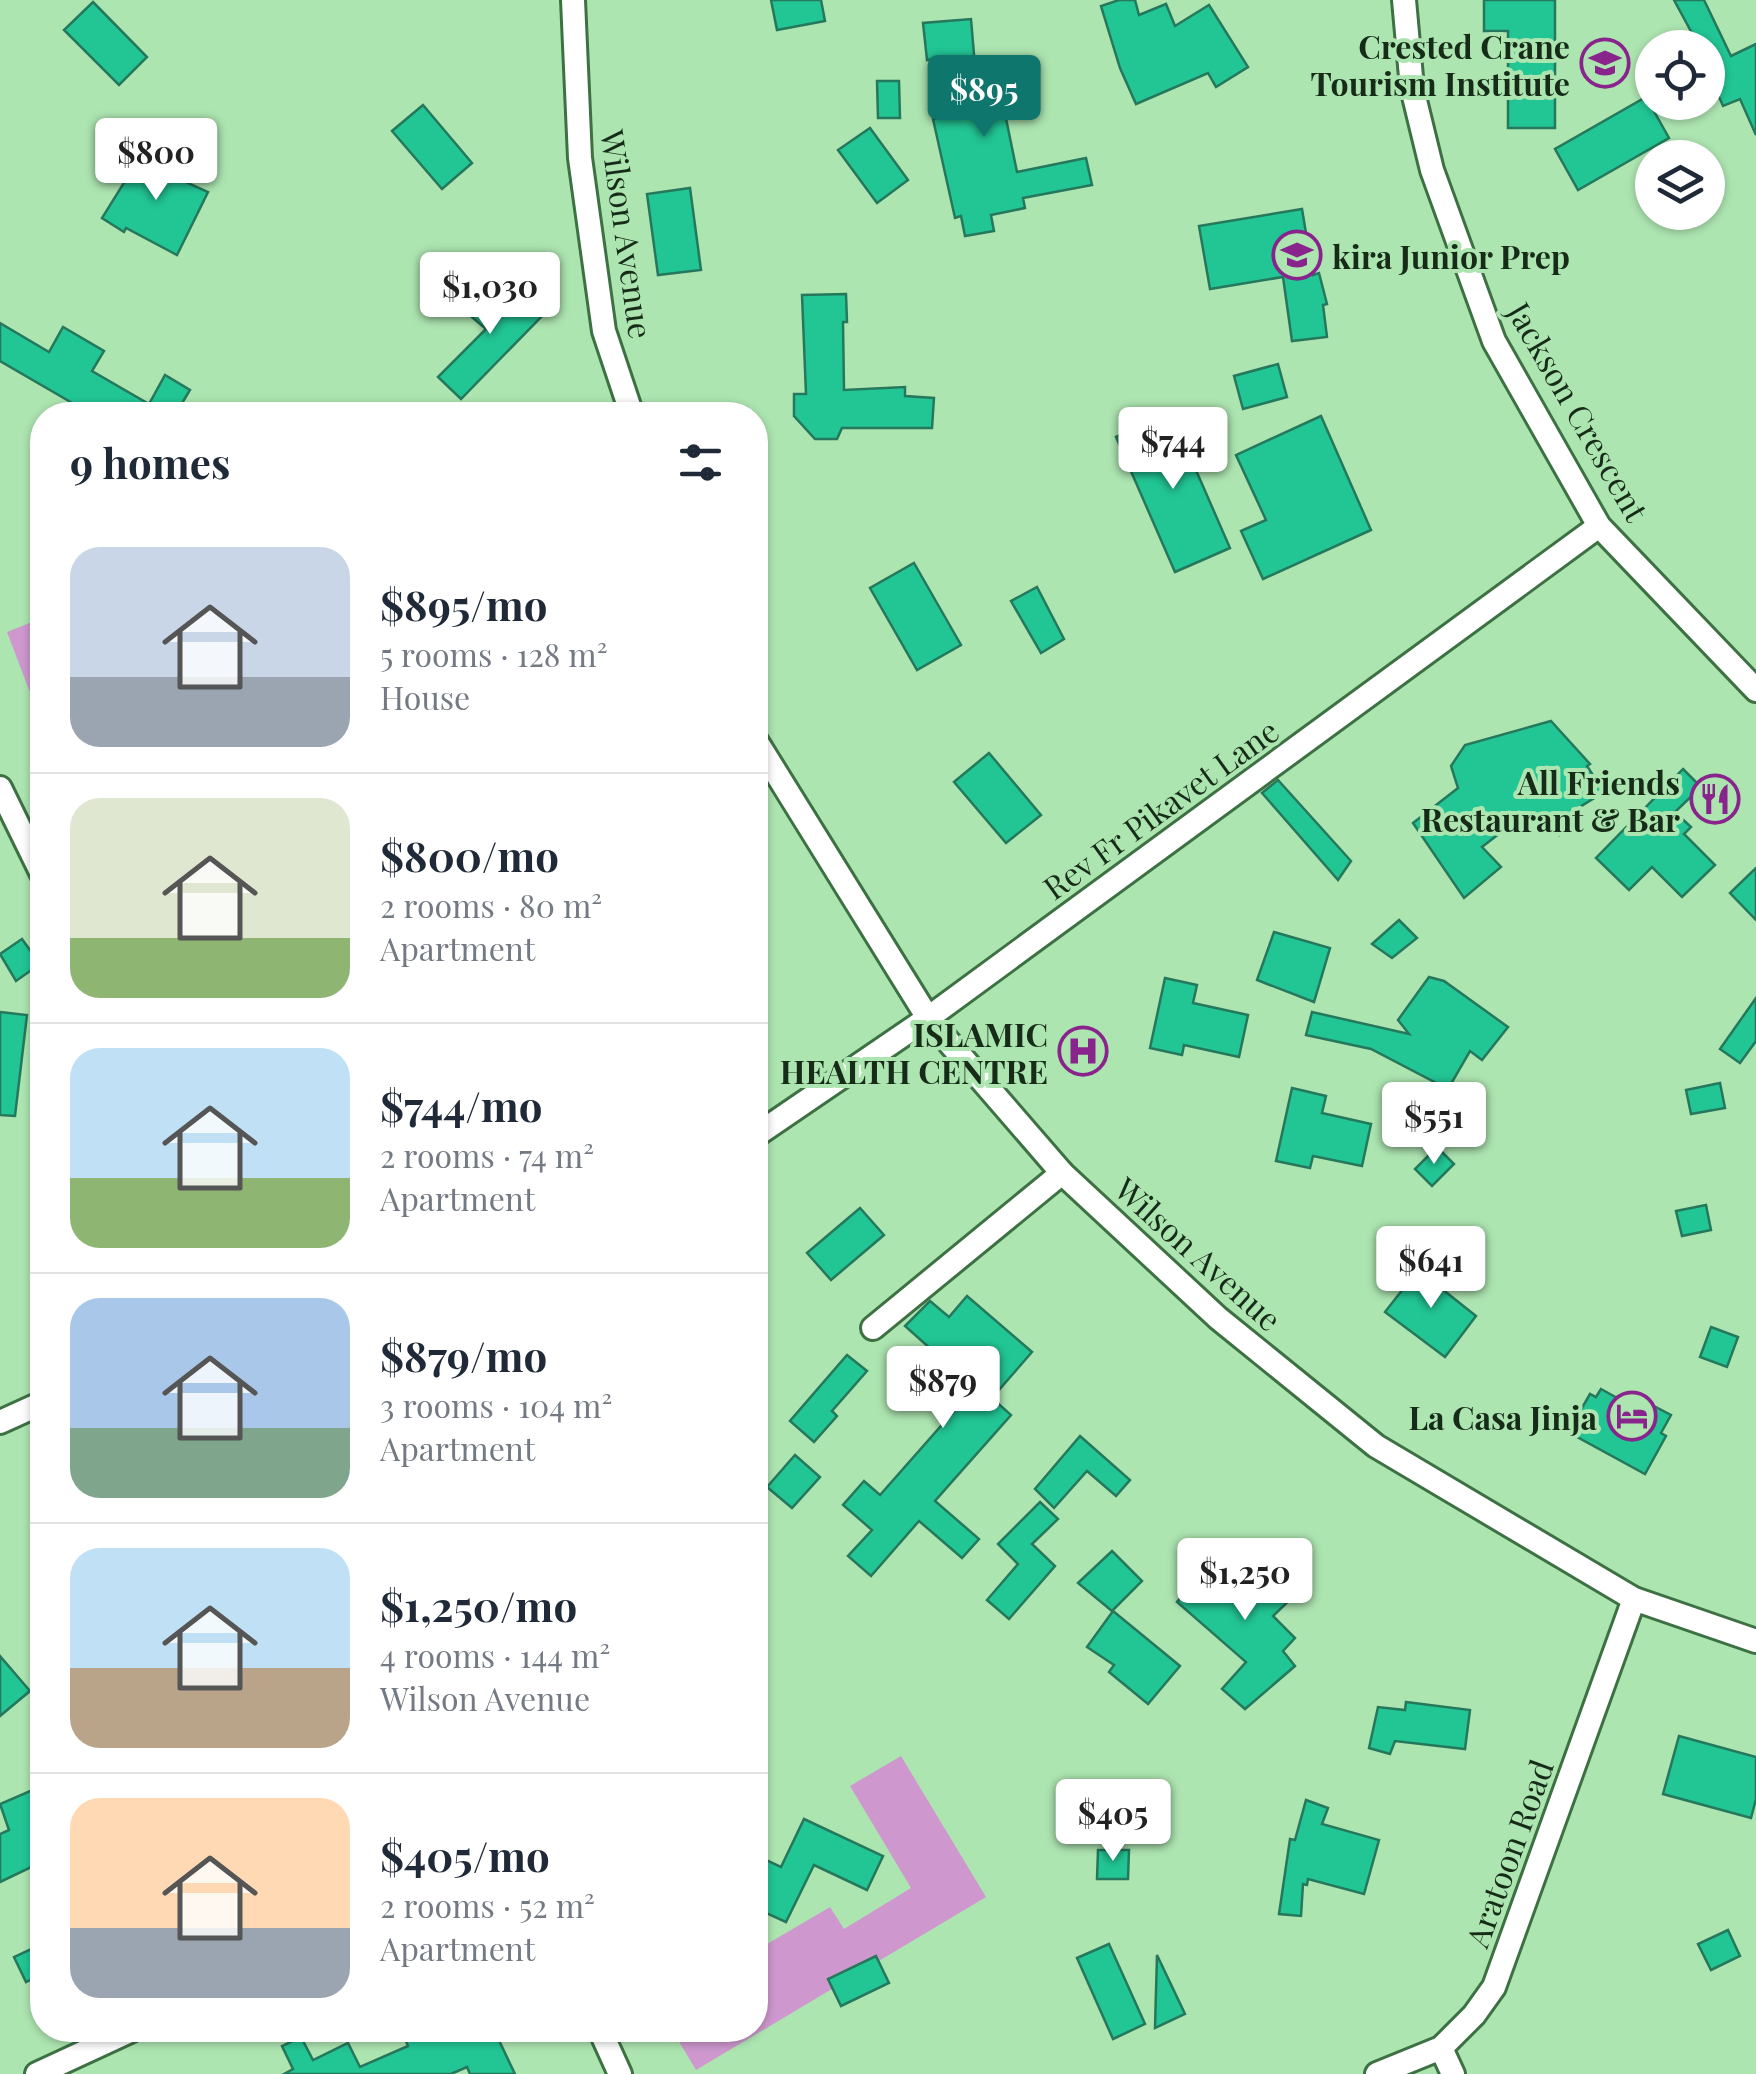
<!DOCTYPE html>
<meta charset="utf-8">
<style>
body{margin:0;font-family:"Playfair Display",serif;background:#f2f2f3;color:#1f2937;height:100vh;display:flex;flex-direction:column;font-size:38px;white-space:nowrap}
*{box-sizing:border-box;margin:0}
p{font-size:32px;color:#747a83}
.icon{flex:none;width:55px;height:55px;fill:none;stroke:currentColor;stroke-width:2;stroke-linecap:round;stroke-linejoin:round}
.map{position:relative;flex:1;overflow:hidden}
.sheet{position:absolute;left:30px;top:402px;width:738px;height:1640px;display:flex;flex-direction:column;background:#fff;border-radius:40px;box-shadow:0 2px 8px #0004}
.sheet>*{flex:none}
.buttons{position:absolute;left:1635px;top:30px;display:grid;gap:20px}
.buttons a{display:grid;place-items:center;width:90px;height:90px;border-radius:50%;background:#fff;box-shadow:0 2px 8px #0004;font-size:50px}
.price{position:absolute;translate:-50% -85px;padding:0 22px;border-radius:10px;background:#fff;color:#222;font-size:32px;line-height:65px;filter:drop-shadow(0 2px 5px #0008)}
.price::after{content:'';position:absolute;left:50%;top:60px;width:30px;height:22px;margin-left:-15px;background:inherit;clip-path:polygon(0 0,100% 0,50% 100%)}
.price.on{background:#0f766e;color:#fff}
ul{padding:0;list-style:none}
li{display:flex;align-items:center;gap:30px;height:250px;padding:0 40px}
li+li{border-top:2px solid #e0e1e3}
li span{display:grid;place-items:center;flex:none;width:280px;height:200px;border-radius:30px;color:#555}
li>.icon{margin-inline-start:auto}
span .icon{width:120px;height:120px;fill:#fffc;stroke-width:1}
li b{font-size:42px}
h2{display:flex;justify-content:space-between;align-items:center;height:120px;padding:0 40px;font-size:42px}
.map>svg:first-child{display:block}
.green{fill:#ce98ce}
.building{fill:#22c695;stroke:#25785b;stroke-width:2.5}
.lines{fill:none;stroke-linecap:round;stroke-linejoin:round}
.minor-casing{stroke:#3d7143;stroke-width:28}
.minor{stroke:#fff;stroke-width:22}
.labels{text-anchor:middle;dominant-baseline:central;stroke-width:8;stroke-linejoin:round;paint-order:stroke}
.poi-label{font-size:32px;font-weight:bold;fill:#162b18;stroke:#ade5b1;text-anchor:end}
.street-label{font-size:32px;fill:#162b18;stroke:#ade5b1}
</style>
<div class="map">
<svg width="1756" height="2074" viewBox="0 0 1756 2074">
<rect width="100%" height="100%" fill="#ade5b1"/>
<g class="green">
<path d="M42,618V724L7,632Z"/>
<path d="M901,1756L986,1897L696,2070L672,2030H755V1951L830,1907L844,1929L911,1888L850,1786Z"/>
</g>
<g class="building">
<path d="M771,0H821L825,21L777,30Z"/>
<path d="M1119,0H1135L1139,15L1166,4L1175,26L1209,5L1248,67L1216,87L1208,73L1136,104L1120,68L1101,6Z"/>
<path d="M1484,0H1555V128H1508V31H1484Z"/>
<path d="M1674,0H1704L1731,56L1756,44V135L1740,99L1723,106L1708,72V48H1700Z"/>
<path d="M93,2L147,57L119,85L64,30Z"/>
<path d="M971,19L976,78L992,76L996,105L1003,104L1017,172L1086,158L1092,185L1023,198L1025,208L991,215L994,231L965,236L961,216L955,218L933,119L953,115L945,58L927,60L923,23Z"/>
<path d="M877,81H899L900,118H878Z"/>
<path d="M1646,97L1669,138L1578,190L1555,149Z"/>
<path d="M423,105L472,163L442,189L392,131Z"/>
<path d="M870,128L908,180L877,203L838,150Z"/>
<path d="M145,149L183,172L179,179L208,192L177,255L126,228L124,232L102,218Z"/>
<path d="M690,188L701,270L658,275L647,194Z"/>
<path d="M1302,209L1313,275L1319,273L1327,304L1323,305L1327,337L1292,341L1283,277L1210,289L1199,226Z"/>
<path d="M480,283L508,307L522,292L545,313L461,399L438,377L486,329L460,307Z"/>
<path d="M846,294L847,322H843L844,390L905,387V396L934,398L932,428H842L837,439H815L794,416V394H806L802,295Z"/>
<path d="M0,323L49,352L63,327L104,351L92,371L149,404L165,375L190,390L175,415H93L0,361Z"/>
<path d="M1278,364L1287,397L1243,409L1234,376Z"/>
<path d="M1171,413L1230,548L1175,572L1116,437Z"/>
<path d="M1321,416L1371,530L1263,579L1241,531L1266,520L1236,455Z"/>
<path d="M914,563L961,645L917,670L870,588Z"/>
<path d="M1037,587L1064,639L1041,653L1011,601Z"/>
<path d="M1551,721L1590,764L1587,766L1604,792L1575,810L1559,835L1526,813L1482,847L1501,867L1464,898L1413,823L1458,788L1451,766L1465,745Z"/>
<path d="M989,753L1041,815L1006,843L954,782Z"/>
<path d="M1683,769L1701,787L1675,812L1691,827L1684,834L1715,865L1682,897L1652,867L1629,890L1596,858Z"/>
<path d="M1278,780L1351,861L1338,880L1262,793Z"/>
<path d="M1756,868V920L1730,893Z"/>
<path d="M1399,920L1417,938L1392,958L1372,944Z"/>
<path d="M1274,932L1330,948L1314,1002L1257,980Z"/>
<path d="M22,939L40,964L16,981L0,954Z"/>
<path d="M1429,977L1444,981L1508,1027L1482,1060L1470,1051L1448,1089L1371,1049L1306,1035L1312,1012L1409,1034L1398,1020Z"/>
<path d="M1165,978L1197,985L1193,1003L1248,1015L1239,1057L1184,1045L1182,1055L1150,1048Z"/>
<path d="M1756,998V1041L1740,1063L1720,1049Z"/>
<path d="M0,1012L27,1015L15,1116L0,1115Z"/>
<path d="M1720,1083L1725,1108L1691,1114L1686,1090Z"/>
<path d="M1292,1088L1326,1096L1322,1113L1371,1124L1362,1166L1313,1156L1310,1168L1276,1161Z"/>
<path d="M1437,1147L1454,1164L1432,1186L1415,1169Z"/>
<path d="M1706,1205L1711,1230L1682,1236L1676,1211Z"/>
<path d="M860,1208L884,1235L831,1280L807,1253Z"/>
<path d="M1425,1261L1444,1276L1437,1285L1476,1316L1445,1357L1385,1312Z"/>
<path d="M967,1296L1032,1352L992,1398L1011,1415L935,1501L979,1539L962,1558L919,1521L871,1576L848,1556L872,1530L843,1505L864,1481L880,1495L962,1402L921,1366L933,1351L905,1326L930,1301L949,1317Z"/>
<path d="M1711,1327L1738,1337L1727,1367L1700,1357Z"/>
<path d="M847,1355L867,1371L832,1411L837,1416L814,1442L790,1421Z"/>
<path d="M1601,1389L1639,1410L1644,1401L1671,1415L1661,1433L1666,1436L1645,1474L1568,1432L1590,1394L1596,1397Z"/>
<path d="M1080,1436L1130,1480L1116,1496L1087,1471L1054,1508L1035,1489Z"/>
<path d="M795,1455L820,1477L792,1508L767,1487Z"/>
<path d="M1040,1502L1058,1519L1032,1544L1055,1566L1009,1619L987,1600L1018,1564L998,1544Z"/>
<path d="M1112,1551L1142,1581L1112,1611L1078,1583Z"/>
<path d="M1222,1551L1259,1583L1275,1568L1299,1591L1273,1616L1295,1638L1283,1651L1295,1666L1245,1709L1222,1689L1246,1662L1177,1602Z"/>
<path d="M1113,1611L1180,1666L1148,1704L1109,1672L1114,1665L1087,1647Z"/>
<path d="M0,1656L30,1691L0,1716Z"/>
<path d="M1406,1702L1470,1710L1465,1749L1395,1741L1390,1754L1369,1748L1378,1707L1405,1710Z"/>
<path d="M1679,1736L1756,1757V1799L1751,1818L1663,1794Z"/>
<path d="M42,1786V1862L0,1882V1834L9,1830L0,1804Z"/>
<path d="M1306,1800L1328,1808L1322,1824L1379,1840L1364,1894L1308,1879L1307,1885L1303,1884L1301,1916L1279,1914L1290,1839L1295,1840Z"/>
<path d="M804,1819L883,1856L867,1890L814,1865L786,1922L755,1908V1855L781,1867Z"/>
<path d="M1098,1850H1129L1128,1879H1097Z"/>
<path d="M1728,1930L1740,1956L1711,1970L1698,1944Z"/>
<path d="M42,1944V1974L26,1982L14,1957Z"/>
<path d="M1109,1944L1145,2024L1113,2039L1077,1958Z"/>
<path d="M1157,1955L1185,2014L1155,2028Z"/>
<path d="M876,1956L889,1983L841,2006L828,1979Z"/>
<path d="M401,2030H494L515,2074H470L467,2067L451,2074H284L293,2069L282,2046L301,2037L313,2060L348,2043L360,2067L408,2046Z"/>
</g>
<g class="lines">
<g class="minor-casing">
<g id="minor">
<path d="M573,0L580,158L604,331L632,415"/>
<path d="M1404,0L1412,88L1432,170L1494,341L1599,526L1756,690"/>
<path d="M755,739L928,1018L1062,1173L1218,1318L1376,1446L1634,1599L1756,1641"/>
<path d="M0,788L42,874"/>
<path d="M755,1136L928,1018L1599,526"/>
<path d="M873,1328L1062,1173"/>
<path d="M0,1422L42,1403"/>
<path d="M600,2030L620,2074"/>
<path d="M1441,2048L1453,2074"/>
<path d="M37,2074L132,2030"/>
<path d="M1377,2074L1441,2048L1474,2015L1494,1987L1634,1599"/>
</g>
</g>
<use href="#minor" class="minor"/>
</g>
<defs>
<g id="school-ring" transform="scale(2.5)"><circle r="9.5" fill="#ade5b1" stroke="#88248c" stroke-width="1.5"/><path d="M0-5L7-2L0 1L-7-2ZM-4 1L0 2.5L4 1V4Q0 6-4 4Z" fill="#88248c"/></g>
<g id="restaurant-ring" transform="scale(2.5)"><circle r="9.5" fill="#ade5b1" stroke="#88248c" stroke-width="1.5"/><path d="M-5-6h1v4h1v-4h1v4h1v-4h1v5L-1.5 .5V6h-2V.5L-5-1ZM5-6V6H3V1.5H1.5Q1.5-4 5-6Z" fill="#88248c"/></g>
<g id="hospital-ring" transform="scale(2.5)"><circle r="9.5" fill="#ade5b1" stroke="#88248c" stroke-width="1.5"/><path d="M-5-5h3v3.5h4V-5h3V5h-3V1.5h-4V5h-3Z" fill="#88248c"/></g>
<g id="hotel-ring" transform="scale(2.5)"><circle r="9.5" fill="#ade5b1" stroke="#88248c" stroke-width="1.5"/><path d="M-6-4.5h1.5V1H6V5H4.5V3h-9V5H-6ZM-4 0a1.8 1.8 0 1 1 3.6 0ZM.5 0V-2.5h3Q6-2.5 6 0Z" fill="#88248c"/></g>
</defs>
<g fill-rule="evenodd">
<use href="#school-ring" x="1605" y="63"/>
<use href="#school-ring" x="1297" y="255"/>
<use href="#restaurant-ring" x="1715" y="799"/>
<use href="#hospital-ring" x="1083" y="1051"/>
<use href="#hotel-ring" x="1632" y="1416"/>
</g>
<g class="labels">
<g class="poi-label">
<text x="1570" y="45">Crested Crane<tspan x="1570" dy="37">Tourism Institute</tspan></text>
<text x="1332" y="255" text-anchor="start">kira Junior Prep</text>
<text x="1680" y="781">All Friends<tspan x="1680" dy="37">Restaurant &amp; Bar</tspan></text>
<text x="1048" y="1033">ISLAMIC<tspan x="1048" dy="37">HEALTH CENTRE</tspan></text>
<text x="1597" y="1416">La Casa Jinja</text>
</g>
<g class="street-label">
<text transform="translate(628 234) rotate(82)">Wilson Avenue</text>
<text transform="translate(1579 411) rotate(60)">Jackson Crescent</text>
<text transform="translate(1160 808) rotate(-36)">Rev Fr Pikavet Lane</text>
<text transform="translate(1199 1253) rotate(42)">Wilson Avenue</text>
<text transform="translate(1508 1853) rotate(-70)">Aratoon Road</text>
</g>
</g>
</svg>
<div class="buttons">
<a><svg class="icon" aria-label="locate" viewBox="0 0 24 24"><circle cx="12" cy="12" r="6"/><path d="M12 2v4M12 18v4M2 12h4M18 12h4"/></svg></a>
<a><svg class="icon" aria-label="layers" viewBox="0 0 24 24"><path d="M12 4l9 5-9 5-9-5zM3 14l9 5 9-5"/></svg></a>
</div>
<b class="price on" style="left:984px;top:140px">$895</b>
<b class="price" style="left:156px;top:203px">$800</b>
<b class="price" style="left:490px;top:337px">$1,030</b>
<b class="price" style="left:1173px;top:492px">$744</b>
<b class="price" style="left:1434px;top:1167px">$551</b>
<b class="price" style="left:1431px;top:1311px">$641</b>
<b class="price" style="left:943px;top:1431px">$879</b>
<b class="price" style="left:1245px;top:1623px">$1,250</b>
<b class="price" style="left:1113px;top:1864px">$405</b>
<section class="sheet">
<h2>9 homes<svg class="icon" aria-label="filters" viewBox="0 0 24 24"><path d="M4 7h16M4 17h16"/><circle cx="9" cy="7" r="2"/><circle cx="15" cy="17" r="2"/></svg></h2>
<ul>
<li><span style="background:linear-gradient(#c9d6e8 65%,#9aa5b1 0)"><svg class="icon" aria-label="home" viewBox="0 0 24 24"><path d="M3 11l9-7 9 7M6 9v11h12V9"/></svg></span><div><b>$895/mo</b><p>5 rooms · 128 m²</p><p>House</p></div></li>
<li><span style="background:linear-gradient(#dfe7d0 70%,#8fb573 0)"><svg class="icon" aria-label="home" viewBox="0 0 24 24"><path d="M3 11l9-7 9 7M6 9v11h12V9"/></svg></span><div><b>$800/mo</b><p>2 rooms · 80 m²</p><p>Apartment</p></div></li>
<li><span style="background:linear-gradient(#bfe0f5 65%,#8fb573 0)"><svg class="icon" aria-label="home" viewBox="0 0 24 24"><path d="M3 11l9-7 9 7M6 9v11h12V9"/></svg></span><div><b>$744/mo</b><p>2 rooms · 74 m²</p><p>Apartment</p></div></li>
<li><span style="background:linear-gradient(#a9c7e8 65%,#7fa58c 0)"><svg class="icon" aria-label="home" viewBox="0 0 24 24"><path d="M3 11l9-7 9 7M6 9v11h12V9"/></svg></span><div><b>$879/mo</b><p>3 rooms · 104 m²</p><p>Apartment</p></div></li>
<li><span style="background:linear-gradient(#bfe0f5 60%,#b9a48a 0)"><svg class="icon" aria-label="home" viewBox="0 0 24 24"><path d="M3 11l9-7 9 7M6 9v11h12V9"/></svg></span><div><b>$1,250/mo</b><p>4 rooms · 144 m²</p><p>Wilson Avenue</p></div></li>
<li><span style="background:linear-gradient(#ffd9b3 65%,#9aa5b1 0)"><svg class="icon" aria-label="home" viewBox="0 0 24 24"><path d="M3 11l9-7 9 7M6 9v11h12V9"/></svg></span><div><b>$405/mo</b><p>2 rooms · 52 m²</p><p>Apartment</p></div></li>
</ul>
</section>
</div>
